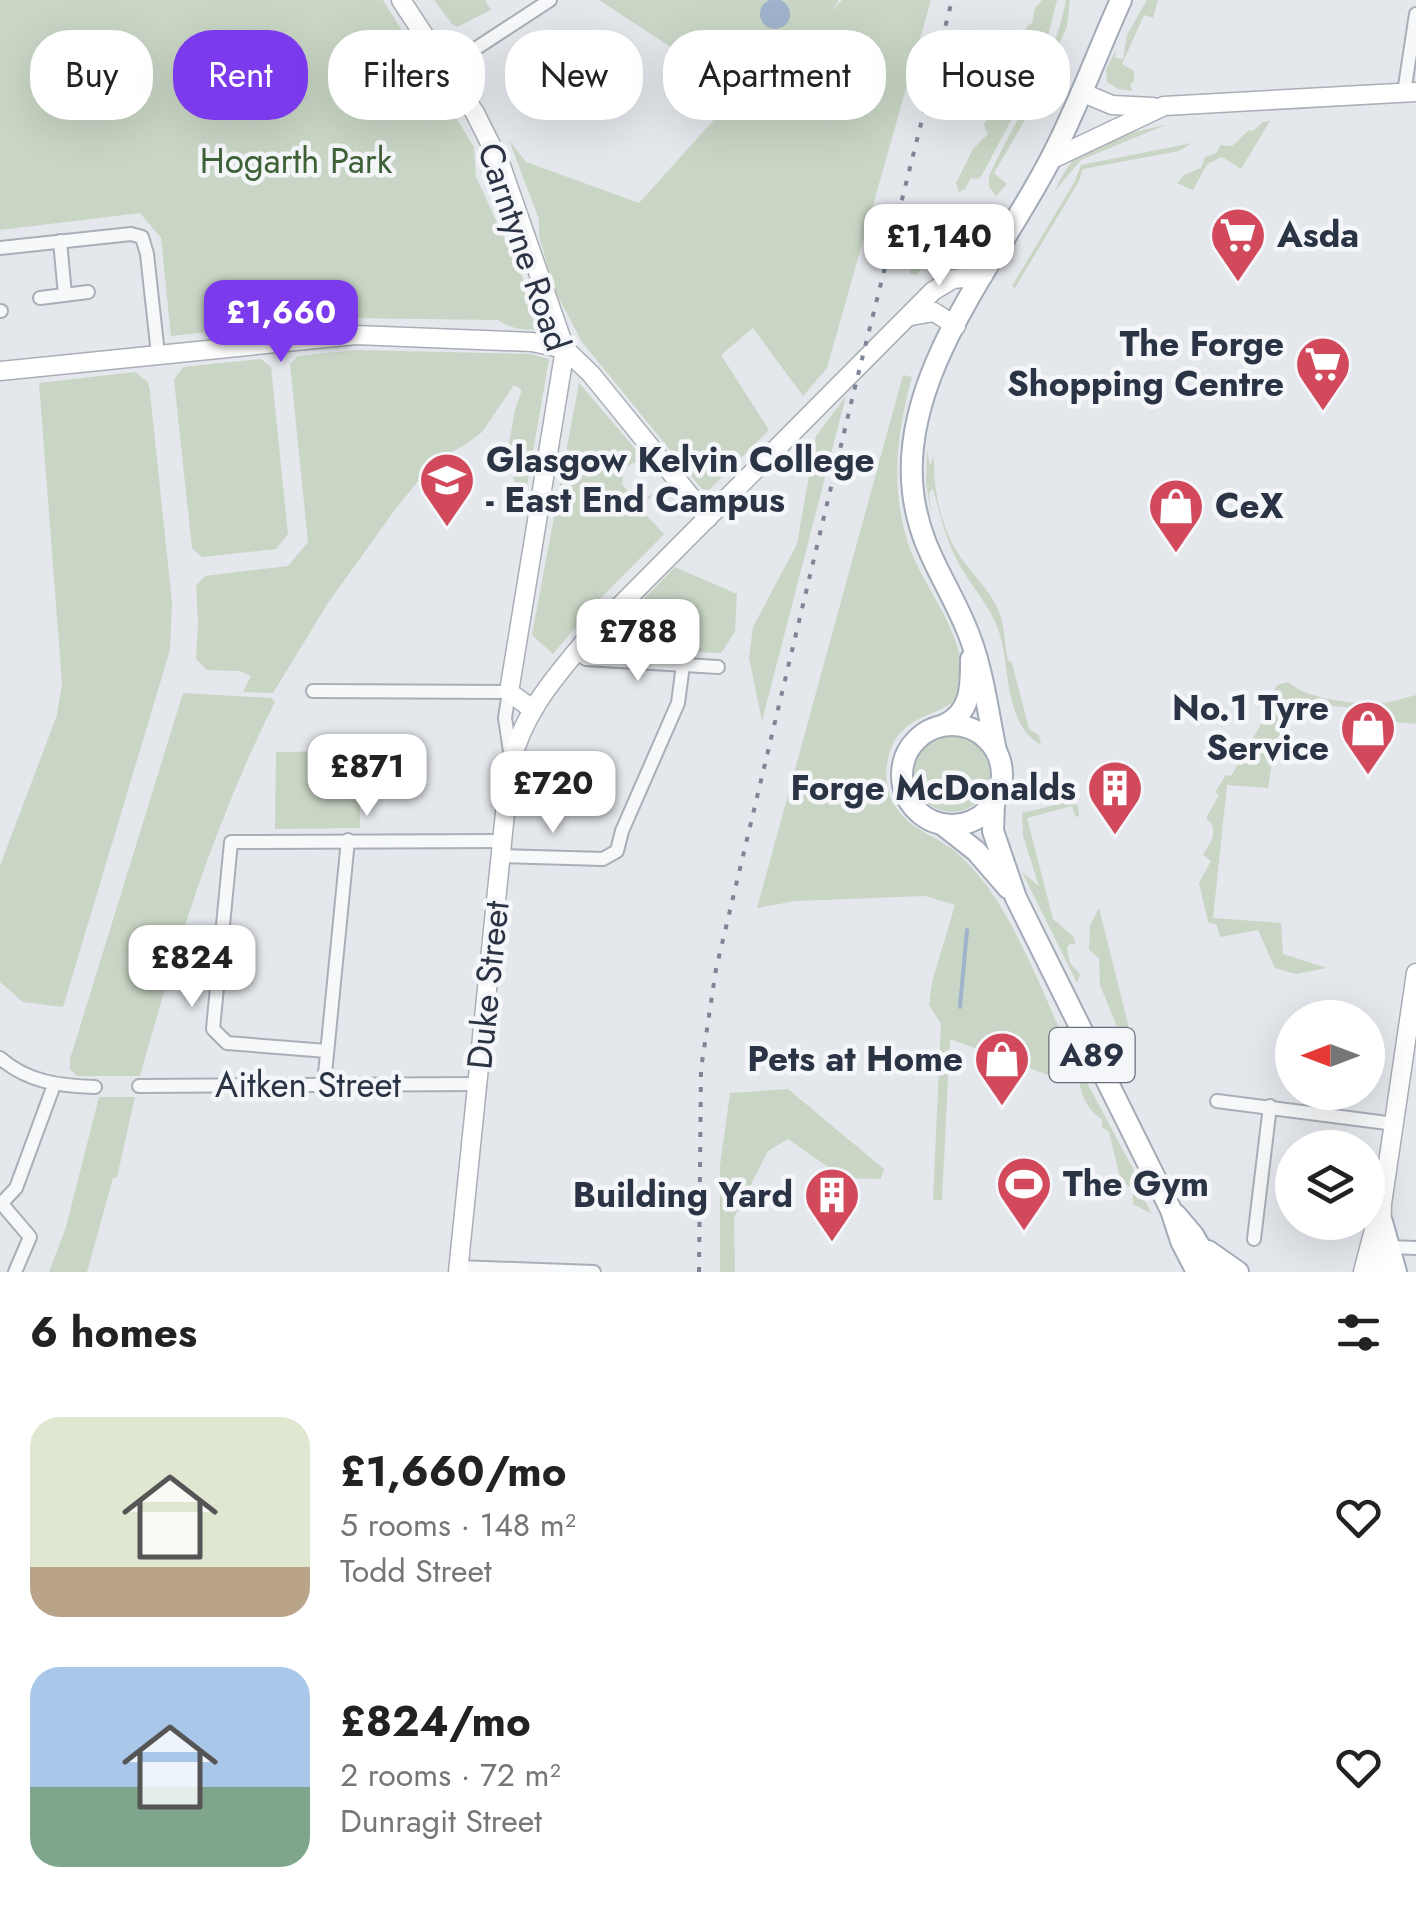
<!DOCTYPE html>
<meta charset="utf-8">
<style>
body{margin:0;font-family:Jost,sans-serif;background:#f6f6f6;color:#222;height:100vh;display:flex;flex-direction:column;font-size:38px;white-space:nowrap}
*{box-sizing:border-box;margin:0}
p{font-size:32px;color:#767676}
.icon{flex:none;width:55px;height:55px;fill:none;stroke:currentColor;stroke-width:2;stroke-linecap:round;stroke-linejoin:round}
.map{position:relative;height:1272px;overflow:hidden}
.panel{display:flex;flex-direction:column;background:#fff;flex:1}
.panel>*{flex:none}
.top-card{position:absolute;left:30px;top:30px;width:1358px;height:90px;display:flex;gap:20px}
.needle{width:65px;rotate:270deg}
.fabs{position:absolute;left:1275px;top:1000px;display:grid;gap:20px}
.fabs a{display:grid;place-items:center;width:110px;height:110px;border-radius:50%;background:#fff;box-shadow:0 10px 40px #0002;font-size:50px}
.price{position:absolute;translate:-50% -85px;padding:0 22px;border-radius:20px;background:#fff;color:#222;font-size:32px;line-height:65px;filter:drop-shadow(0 2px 5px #0008)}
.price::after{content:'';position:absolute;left:50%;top:60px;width:30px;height:22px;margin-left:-15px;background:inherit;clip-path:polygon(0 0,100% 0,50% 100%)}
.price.on{background:#7c3aed;color:#fff}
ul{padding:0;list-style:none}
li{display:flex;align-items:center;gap:30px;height:250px;padding:0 30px}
li span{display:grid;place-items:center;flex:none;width:280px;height:200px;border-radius:30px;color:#555}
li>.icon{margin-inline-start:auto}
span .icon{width:120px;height:120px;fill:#fffc;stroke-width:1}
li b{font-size:42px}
h2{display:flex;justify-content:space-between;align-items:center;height:120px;padding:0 30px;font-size:42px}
.chip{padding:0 35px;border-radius:40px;background:#fff;box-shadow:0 10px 40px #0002;font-size:35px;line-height:90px}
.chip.on{background:#7c3aed;color:#fff}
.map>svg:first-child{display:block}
.green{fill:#c9d6c5}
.water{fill:#9fb4cc}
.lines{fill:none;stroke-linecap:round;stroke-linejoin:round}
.stream{stroke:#9fb4cc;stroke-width:4}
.street-casing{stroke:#a9aeb7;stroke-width:16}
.secondary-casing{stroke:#a9aeb7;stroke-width:21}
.primary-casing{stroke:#a3abb8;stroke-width:24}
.street{stroke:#f7f8fa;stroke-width:12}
.secondary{stroke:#fff;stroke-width:18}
.primary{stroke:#fff;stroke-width:20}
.rail{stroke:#7d8696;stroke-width:4;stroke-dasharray:5 10;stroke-linecap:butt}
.labels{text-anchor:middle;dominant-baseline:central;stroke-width:9;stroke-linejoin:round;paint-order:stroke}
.shield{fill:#f4f6f9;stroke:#676e7b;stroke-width:2.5}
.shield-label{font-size:32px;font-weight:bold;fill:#2b3445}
.park-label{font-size:35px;fill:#3f6138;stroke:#f4f6f9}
.poi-label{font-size:35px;font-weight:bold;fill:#2b3445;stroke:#f4f6f9;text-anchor:end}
.street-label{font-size:35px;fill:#2b3445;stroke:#f4f6f9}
</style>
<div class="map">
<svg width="1416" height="1272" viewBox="0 0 1416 1272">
<rect width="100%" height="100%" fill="#e4e7ec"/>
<g class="green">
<path d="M0,0H383L474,147L476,177L545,326C531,333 511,329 498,320L347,318L171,336L161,238L140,213L0,230Z"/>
<path d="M434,0H485L491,10L457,27L452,24Z"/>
<path d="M599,0H839L831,11L842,0H931L827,368L803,396L753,328L721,355L769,430L709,490L702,489L582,342L554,289L539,236V219L509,140L526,162L639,203L739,92Z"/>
<path d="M1042,0H1057L1048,36L1026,92L982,175L978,179L971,178L965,189L959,192L956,183L973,149L988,134L984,124L999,102L1003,82L1012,77L1027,26L1032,23L1035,8Z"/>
<path d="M1066,0H1070L1067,26L1030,111L994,173L1007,184L996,196L989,187V176C1016,117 1054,65 1066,0Z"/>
<path d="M1147,0H1158L1153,18L1144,15L1122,64L1134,71V81L1130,85L1133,91L1118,89L1107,82L1106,70L1116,49L1115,58L1123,59L1127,35Z"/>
<path d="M1270,121L1241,169L1222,157L1207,164L1193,190L1177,183L1184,175L1201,168L1205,157L1216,153L1221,145L1232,146L1249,130L1253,131L1263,122Z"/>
<path d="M1168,124L1081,160L1054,192C1059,183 1064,171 1071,163C1093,138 1138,132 1168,124Z"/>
<path d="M1192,143L1179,151L1083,169L1078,183L1015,288L1012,286L1075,181L1081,165Z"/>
<path d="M939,219L951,221L955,227L943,245L935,246L937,254L916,275L910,274L908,250L919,247Z"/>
<path d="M356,350L531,354L549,359L525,498L514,500V459L507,456L515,409L522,390L514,385L482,432L465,445L434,461L394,511L328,603L273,693L243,692L251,676L240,671L207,670L196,659L198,622L196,586L205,576L288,566L308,542L290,364L298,356Z"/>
<path d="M261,359L271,367L288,534L276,549L202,557L192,548L174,380L183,367Z"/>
<path d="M135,372L148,382L150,392L172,603L170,650L63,1007L23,1002L0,982V866L57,715L62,683L39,383Z"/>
<path d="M903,375L912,377C896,435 890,492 910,549C927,594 971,640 960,690C953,719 899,707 888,759C885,771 886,785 890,796C902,826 928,832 952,849C964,858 974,870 984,882C1024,936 1047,1005 1076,1065L1048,1075L950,1039L942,1200H933L941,1024L929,1005L932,982L955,905L925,896L796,901L757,908Z"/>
<path d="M579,383L643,458L624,468L622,484L635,500H644L662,487L639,508L664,534L597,602L553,654L532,635Z"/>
<path d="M846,396L762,721L749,658L753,627L797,544L816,436Z"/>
<path d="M927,449L930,466L934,456C933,492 942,533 964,562C975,577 989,590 997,607C1005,624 1004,641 1008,660L1012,663L1029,729L1039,735L1041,745C1005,726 1010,670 1000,635C992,607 971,587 958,562C945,539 940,513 933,489L929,493L932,519L926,483Z"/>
<path d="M675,567L737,594L735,632L721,653L595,649Z"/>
<path d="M1288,682C1308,700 1357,705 1384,703C1394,702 1406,697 1416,695V724L1367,719V709L1294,702L1275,745L1268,788L1227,785L1213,918L1281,923L1283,954L1327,968L1296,974L1275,968L1258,930L1220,937L1217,925L1208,922L1199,883L1211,861L1203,855C1211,842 1220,830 1206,818L1219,795L1215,792L1226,775L1231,776L1268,712L1265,708L1277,685Z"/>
<path d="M183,693L271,698L275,702C215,821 176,947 140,1076H77L70,1069V1059Z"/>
<circle cx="952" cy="774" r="38"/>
<path d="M360,751V828L275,829L276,752Z"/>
<path d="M1071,798L1075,805L1078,804L1079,816L1076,817L1072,806L1027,818L1053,919L1074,937L1075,944H1069L1067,948L1070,963L1080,974L1077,983L1022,872L1039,886L1023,836L1022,813L1068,802Z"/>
<path d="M1099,908L1134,1048L1119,1040L1118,1029L1100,985L1099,958L1089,950L1090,925Z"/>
<path d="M1079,1068L1145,1191V1201L1152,1214L1133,1204V1189L1121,1181L1109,1132L1102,1127V1119C1086,1111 1077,1087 1079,1068Z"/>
<path d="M788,1089L884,1169L881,1179L844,1178L788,1139L768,1151L734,1218L735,1272H720V1165L730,1093Z"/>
<path d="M99,1097H135L117,1177L113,1178L87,1272H49L66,1227Z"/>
</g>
<circle class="water" cx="775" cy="14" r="15"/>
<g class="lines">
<path class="stream" d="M960,1007L967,930"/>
<g class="street-casing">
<g id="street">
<path d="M446,68L550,0"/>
<path d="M1404,93L1416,14"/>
<path d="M60,241L65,295"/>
<path d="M0,248L131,234L142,237L147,254L158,354"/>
<path d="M40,298L88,292"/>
<path d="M0,311H1"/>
<path d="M576,652L586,659L718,667"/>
<path d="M313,691L509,692L505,718L511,758"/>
<path d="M501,856L603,859L617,851L622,831L678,703L683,665"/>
<path d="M327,1051L227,1043L213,1029L231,842L503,841"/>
<path d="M0,1058C28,1082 59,1086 95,1087"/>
<path d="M324,1084L348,840"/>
<path d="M139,1086L478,1084"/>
<path d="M1217,1101L1395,1124"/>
<path d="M2,1204L30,1237L15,1272"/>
<path d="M0,1205L16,1188L54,1085"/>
<path d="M1254,1239L1270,1106"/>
<path d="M1389,1247L1416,1248"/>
<path d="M458,1267L594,1272"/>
</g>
</g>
<g class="secondary-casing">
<g id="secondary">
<path d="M401,0L475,113L500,163L565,349L509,692L532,709"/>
<path d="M1081,92L1112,105L1153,107"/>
<path d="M1050,160L1164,106L1416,92"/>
<path d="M911,316L934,312L956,326"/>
<path d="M0,371L356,335L532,342L565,349L591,374L708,518"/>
<path d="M458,1272L509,774C518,720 551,681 586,640L933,291L953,279L983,276"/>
<path d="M1363,1272L1377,1218"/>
<path d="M1380,1272L1382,1204L1416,973"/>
</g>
</g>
<g class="primary-casing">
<g id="primary">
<circle cx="952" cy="775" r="50"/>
<path d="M944,725C972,712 971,686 971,659"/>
<path d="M996,751C987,708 983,666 965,625C945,578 919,546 913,492C899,374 998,261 1050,160C1077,109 1097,53 1121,0"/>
<path d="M994,803L993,831L1016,898L1171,1210L1181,1241L1197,1272"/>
<path d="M943,825L976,851L1008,888"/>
<path d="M1176,1215L1193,1235L1215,1272"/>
<path d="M1382,1222L1396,1272"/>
<path d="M1208,1251L1238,1272"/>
</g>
</g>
<use href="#street" class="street"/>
<use href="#secondary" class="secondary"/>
<use href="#primary" class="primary"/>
<path class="rail" d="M699,1272L701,1069L716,969L854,391L952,0"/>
</g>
<defs>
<g id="supermarket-pin" transform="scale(2.875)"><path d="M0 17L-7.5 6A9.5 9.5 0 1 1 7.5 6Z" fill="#d1495b" stroke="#f4f6f9"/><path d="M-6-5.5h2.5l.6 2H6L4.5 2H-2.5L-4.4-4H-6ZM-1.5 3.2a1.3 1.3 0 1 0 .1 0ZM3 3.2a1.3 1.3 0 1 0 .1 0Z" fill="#fff"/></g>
<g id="university-pin" transform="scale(2.875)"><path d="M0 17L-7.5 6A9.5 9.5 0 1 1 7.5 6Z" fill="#d1495b" stroke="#f4f6f9"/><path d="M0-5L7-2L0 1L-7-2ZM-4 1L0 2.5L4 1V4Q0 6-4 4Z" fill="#fff"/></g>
<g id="shop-pin" transform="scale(2.875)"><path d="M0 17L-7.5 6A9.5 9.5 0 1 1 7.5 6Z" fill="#d1495b" stroke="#f4f6f9"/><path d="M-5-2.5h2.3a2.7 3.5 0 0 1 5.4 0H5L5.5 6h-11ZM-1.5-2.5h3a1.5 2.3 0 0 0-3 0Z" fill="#fff"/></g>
<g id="building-pin" transform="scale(2.875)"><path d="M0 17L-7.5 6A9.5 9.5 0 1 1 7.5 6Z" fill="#d1495b" stroke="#f4f6f9"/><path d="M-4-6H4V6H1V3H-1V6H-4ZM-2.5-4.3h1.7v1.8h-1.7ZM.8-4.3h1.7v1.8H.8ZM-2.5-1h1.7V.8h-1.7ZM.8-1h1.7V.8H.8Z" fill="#fff"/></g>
<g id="stadium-pin" transform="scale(2.875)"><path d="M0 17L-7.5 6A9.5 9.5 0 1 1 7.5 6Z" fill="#d1495b" stroke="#f4f6f9"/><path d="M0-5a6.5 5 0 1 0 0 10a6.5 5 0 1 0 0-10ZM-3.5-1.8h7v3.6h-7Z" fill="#fff"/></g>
</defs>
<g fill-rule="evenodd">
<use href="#supermarket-pin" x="1238" y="235"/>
<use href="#supermarket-pin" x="1323" y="364"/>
<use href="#university-pin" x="447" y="480"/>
<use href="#shop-pin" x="1176" y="506"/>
<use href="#shop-pin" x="1368" y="728"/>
<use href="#building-pin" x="1115" y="788"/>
<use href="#shop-pin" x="1002" y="1059"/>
<use href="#stadium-pin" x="1024" y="1184"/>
<use href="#building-pin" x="832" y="1195"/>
</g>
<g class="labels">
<rect class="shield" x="1049.5" y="1028" width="85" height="54" rx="8"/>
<g class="shield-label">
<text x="1092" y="1055">A89</text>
</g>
<g class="park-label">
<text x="296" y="161">Hogarth Park</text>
</g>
<g class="poi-label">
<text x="1277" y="235" text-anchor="start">Asda</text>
<text x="1284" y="344">The Forge<tspan x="1284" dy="40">Shopping Centre</tspan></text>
<text x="486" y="460" text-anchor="start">Glasgow Kelvin College<tspan x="486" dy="40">- East End Campus</tspan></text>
<text x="1215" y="506" text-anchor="start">CeX</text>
<text x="1329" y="708">No.1 Tyre<tspan x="1329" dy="40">Service</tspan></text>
<text x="1076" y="788">Forge McDonalds</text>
<text x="963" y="1059">Pets at Home</text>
<text x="1063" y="1184" text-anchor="start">The Gym</text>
<text x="793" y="1195">Building Yard</text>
</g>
<g class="street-label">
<text transform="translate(524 247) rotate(71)">Carntyne Road</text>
<text transform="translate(488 985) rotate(-84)">Duke Street</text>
<text x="308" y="1085">Aitken Street</text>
</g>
</g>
</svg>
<div class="fabs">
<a><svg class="needle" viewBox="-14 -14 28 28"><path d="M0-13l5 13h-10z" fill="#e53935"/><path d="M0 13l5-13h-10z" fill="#767676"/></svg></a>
<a><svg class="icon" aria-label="layers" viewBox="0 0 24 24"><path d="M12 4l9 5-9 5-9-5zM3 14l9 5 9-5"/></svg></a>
</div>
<b class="price" style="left:939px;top:289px">£1,140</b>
<b class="price on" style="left:281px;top:365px">£1,660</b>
<b class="price" style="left:638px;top:684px">£788</b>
<b class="price" style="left:367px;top:819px">£871</b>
<b class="price" style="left:553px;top:836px">£720</b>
<b class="price" style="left:192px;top:1010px">£824</b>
<div class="top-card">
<a class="chip">Buy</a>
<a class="chip on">Rent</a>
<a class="chip">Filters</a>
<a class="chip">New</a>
<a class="chip">Apartment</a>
<a class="chip">House</a>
</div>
</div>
<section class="panel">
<h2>6 homes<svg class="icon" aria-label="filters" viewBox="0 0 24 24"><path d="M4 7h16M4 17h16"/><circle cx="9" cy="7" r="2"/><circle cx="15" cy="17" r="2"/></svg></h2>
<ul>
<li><span style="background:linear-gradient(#dfe7d0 75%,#b9a48a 0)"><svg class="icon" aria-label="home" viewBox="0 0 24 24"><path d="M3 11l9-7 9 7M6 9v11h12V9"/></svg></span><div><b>£1,660/mo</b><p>5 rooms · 148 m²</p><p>Todd Street</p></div><svg class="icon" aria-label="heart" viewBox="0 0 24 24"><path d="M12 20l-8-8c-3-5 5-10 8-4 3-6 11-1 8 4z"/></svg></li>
<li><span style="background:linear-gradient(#a9c7e8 60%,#7fa58c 0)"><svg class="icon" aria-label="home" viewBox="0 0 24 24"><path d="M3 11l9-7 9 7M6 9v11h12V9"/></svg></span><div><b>£824/mo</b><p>2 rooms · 72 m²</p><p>Dunragit Street</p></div><svg class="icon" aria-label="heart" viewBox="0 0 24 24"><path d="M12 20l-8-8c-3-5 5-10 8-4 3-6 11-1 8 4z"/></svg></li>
</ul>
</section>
